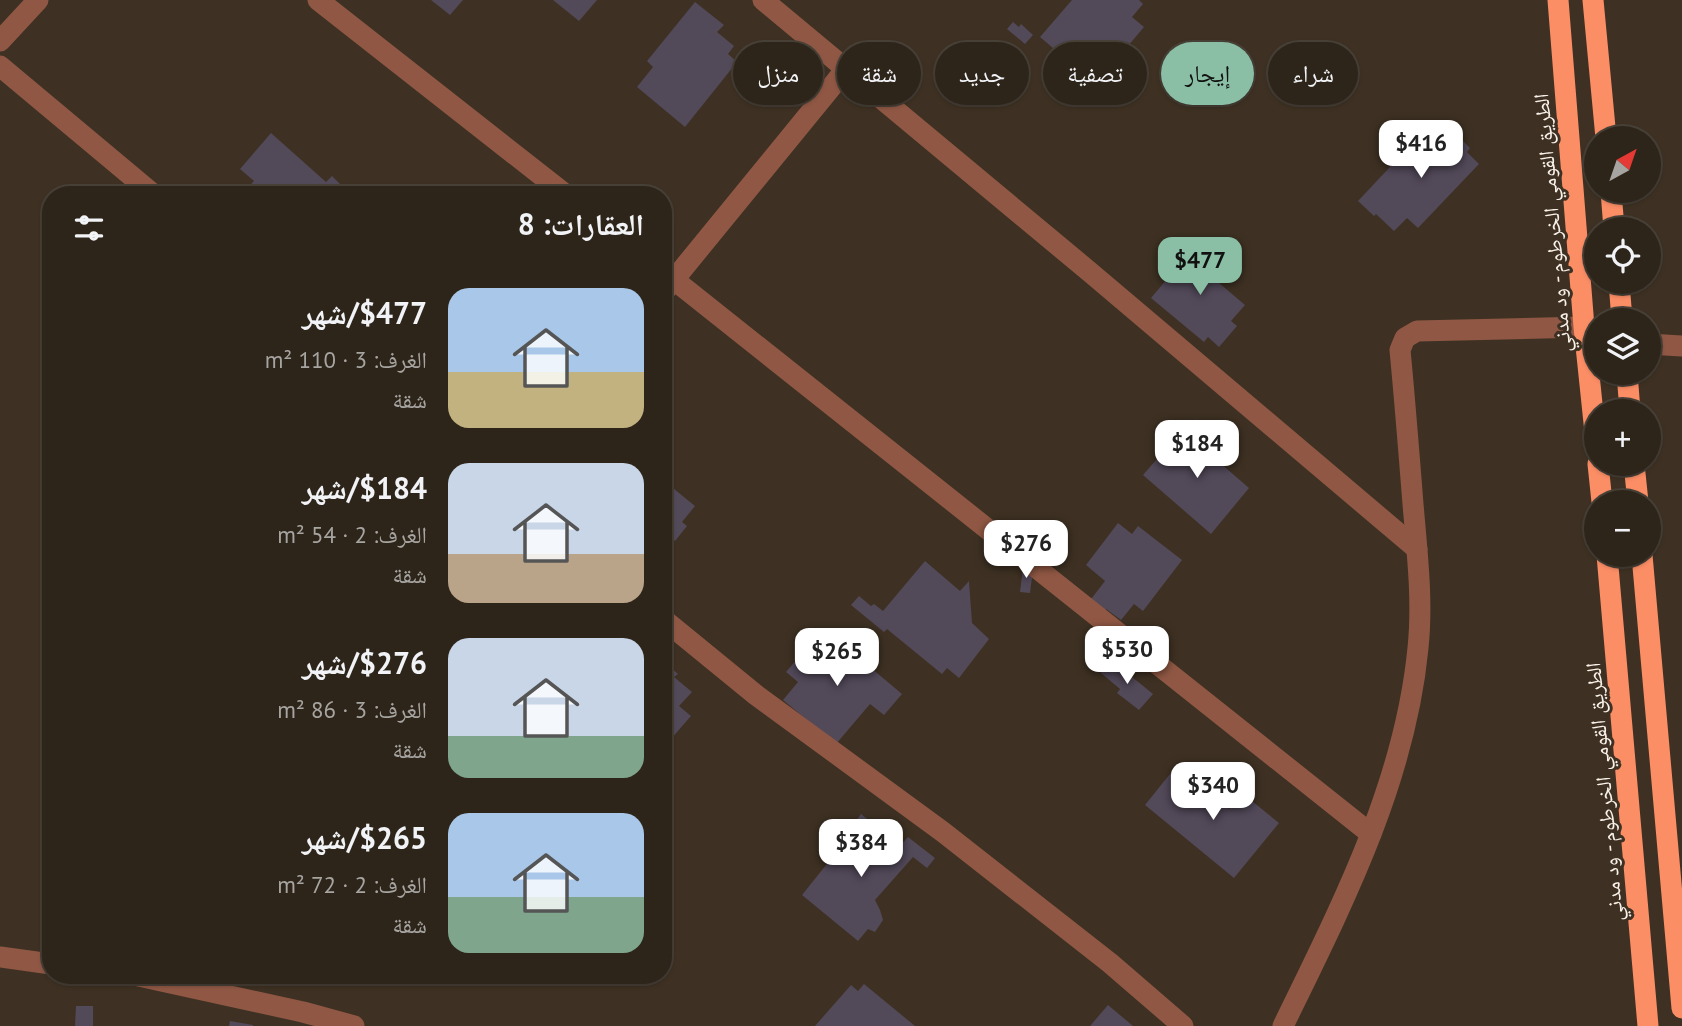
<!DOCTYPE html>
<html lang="ar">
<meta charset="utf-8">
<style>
body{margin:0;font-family:"PT Sans","Noto Naskh Arabic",sans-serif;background:#3a3127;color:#f1f3f6;direction:rtl;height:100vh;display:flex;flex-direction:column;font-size:26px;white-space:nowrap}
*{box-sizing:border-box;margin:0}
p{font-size:23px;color:#a7a5a2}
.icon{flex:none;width:38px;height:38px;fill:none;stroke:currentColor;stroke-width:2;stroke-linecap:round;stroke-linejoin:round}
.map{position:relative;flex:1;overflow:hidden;direction:ltr}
.sheet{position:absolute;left:42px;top:186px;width:630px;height:798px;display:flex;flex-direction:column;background:#2e251a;border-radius:28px;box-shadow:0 2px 5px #0004,0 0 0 2px #494239;direction:rtl}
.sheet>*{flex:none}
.guide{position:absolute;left:693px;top:42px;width:665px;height:63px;direction:rtl;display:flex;gap:14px}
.needle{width:46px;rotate:40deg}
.controls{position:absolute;left:1584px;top:126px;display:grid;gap:14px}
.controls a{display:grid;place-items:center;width:77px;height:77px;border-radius:50%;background:#2e251a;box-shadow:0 2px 5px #0004,0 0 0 2px #494239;font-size:35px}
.price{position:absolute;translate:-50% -60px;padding:0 16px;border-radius:14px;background:#fff;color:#222;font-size:23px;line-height:46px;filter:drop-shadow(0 2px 4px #0008)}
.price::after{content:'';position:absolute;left:50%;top:42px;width:21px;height:16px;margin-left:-10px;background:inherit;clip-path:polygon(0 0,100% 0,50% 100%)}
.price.on{background:#8abfa5;color:#111}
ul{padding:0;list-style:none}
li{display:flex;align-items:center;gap:21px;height:175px;padding:0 28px}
li span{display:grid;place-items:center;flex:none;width:196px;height:140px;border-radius:21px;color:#555}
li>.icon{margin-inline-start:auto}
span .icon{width:84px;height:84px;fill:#fffc;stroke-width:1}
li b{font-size:30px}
h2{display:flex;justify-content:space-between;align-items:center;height:84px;padding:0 28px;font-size:30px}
.tag{padding:0 24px;border-radius:32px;background:#2e251a;box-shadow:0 2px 5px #0004,0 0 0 2px #494239;font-size:24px;line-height:63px}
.tag.on{background:#8abfa5;color:#111}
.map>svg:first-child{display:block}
.building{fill:#524959}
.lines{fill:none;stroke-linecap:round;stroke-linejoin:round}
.minor{stroke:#905844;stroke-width:21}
.highway{stroke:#fc8e66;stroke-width:21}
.labels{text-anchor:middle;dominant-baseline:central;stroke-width:6;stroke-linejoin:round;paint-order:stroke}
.street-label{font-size:21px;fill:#faf2e9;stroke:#3e3123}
</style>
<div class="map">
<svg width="1682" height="1026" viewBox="0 0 1682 1026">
<rect width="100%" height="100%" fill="#3e3123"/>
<g class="building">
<path d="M431,0H463L450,15Z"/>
<path d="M553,0H597L579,21Z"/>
<path d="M1072,0H1139L1143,4L1132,17L1144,27L1096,84L1085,75L1075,86L1057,71L1067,60L1040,37Z"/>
<path d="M695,2L724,25L717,32L734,46L728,54L737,62L685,127L637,87L653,67L647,61Z"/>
<path d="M1013,22L1019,27L1021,24L1033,35L1025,44L1007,29Z"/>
<path d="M1439,123L1445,129L1448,126L1470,148L1467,152L1479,164L1418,228L1407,218L1394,231L1376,214L1374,216L1358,201L1405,151L1409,155Z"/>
<path d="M271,133L326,182L332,176L343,187L337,194H242L254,181L240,169Z"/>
<path d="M1199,241L1225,263L1212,277L1245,305L1231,321L1237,326L1219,347L1208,337L1204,342L1151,298Z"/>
<path d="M1196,419L1200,437L1216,449L1212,456L1249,488L1211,534L1143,475L1170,444L1173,447Z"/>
<path d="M663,480L695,506L682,522L687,526L675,541L670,537L663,546Z"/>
<path d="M1118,523L1132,534L1138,526L1182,560L1143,611L1134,604L1121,620L1106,609L1102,614L1088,603L1105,581L1086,565Z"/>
<path d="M925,561L960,591L969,581L972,623L989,639L959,678L947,668L942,674L887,629L884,632L851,605L859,596L871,606L874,604L883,611Z"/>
<path d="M1023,568L1033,569L1030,593L1020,592Z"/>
<path d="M51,574V592L42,584Z"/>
<path d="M51,600V615L44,610Z"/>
<path d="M827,631L902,694L884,715L870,704L836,744L783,700L798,682L786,672L798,658L802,661Z"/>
<path d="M1111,660L1153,694L1139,710L1117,693L1120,689L1101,673Z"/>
<path d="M663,661L678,674L674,677L692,692L679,706L691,716L663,748Z"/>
<path d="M1174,769L1195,786L1197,783L1229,809L1242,793L1279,823L1234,878L1145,805Z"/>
<path d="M861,814L900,846L908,837L935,858L927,868L913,857L875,900L880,910L883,920L875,932L868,929L858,941L802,895L851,834L876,855L881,848L853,825Z"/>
<path d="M864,984L915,1026H815L851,985L858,991Z"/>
<path d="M1108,1005L1133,1026H1090Z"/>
<path d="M76,1006H93V1026H75Z"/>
<path d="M230,1021L253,1025V1026H229Z"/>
</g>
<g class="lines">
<g class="minor">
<path d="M318,0L565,194"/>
<path d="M763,0L1091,273L1417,549"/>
<path d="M0,41L38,0"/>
<path d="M0,66L153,194"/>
<path d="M663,271L1371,834"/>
<path d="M663,293L846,69"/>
<path d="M1648,344L1682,346"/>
<path d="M663,619L756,695L943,832L1110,963L1183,1026"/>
<path d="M0,957L51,964"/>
<path d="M134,975L303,1012L354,1026"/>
<path d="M1283,1026C1342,905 1405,783 1418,648C1423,600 1417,552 1413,504C1409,453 1405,402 1400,350L1405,338L1417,331L1584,327"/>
</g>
<g class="highway">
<path d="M1558,0L1584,327L1596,442"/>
<path d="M1593,0L1606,138"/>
<path d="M1611,191L1614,229"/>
<path d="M1619,282L1622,320"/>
<path d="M1627,373L1630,411"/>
<path d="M1598,464L1602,502"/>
<path d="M1634,464L1638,502"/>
<path d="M1607,555L1648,1026"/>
<path d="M1642,555L1682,1008"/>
</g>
</g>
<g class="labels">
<g class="street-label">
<text transform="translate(1552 223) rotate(-95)">الطريق القومي الخرطوم - ود مدني</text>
<text transform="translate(1604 792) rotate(-95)">الطريق القومي الخرطوم - ود مدني</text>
</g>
</g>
</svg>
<div class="controls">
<a><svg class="needle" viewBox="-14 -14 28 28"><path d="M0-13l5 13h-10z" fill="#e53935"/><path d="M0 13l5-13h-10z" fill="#a7a5a2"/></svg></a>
<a><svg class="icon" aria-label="locate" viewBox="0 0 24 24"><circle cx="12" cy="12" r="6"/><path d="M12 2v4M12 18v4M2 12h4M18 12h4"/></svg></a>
<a><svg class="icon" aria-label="layers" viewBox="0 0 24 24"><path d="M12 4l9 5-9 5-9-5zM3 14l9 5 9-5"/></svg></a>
<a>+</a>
<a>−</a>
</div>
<b class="price" style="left:1421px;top:180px">$416</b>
<b class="price on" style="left:1200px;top:297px">$477</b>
<b class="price" style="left:1197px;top:480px">$184</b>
<b class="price" style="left:1026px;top:580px">$276</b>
<b class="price" style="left:1127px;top:686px">$530</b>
<b class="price" style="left:837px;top:688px">$265</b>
<b class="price" style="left:1213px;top:822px">$340</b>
<b class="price" style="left:861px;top:879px">$384</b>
<div class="guide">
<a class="tag">شراء</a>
<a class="tag on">إيجار</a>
<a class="tag">تصفية</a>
<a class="tag">جديد</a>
<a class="tag">شقة</a>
<a class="tag">منزل</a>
</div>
<section class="sheet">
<h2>العقارات: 8<svg class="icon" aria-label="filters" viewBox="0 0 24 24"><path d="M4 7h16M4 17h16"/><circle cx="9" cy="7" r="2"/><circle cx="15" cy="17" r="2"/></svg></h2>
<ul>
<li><span style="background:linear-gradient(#a9c7e8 60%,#c2b280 0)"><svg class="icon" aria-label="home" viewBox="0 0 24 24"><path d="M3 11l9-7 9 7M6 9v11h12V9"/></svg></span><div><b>$477/شهر</b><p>الغرف: 3 · 110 m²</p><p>شقة</p></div></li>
<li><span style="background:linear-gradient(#c9d6e8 65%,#b9a48a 0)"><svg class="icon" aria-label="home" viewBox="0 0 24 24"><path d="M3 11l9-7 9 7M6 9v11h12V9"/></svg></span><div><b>$184/شهر</b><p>الغرف: 2 · 54 m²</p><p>شقة</p></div></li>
<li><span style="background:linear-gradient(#c9d6e8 70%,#7fa58c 0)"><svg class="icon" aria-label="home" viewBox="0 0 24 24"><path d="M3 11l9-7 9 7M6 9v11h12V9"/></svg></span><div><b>$276/شهر</b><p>الغرف: 3 · 86 m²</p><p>شقة</p></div></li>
<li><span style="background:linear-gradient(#a9c7e8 60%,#7fa58c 0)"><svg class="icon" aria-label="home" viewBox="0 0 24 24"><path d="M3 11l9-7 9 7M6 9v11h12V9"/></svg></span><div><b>$265/شهر</b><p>الغرف: 2 · 72 m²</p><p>شقة</p></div></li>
</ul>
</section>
</div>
